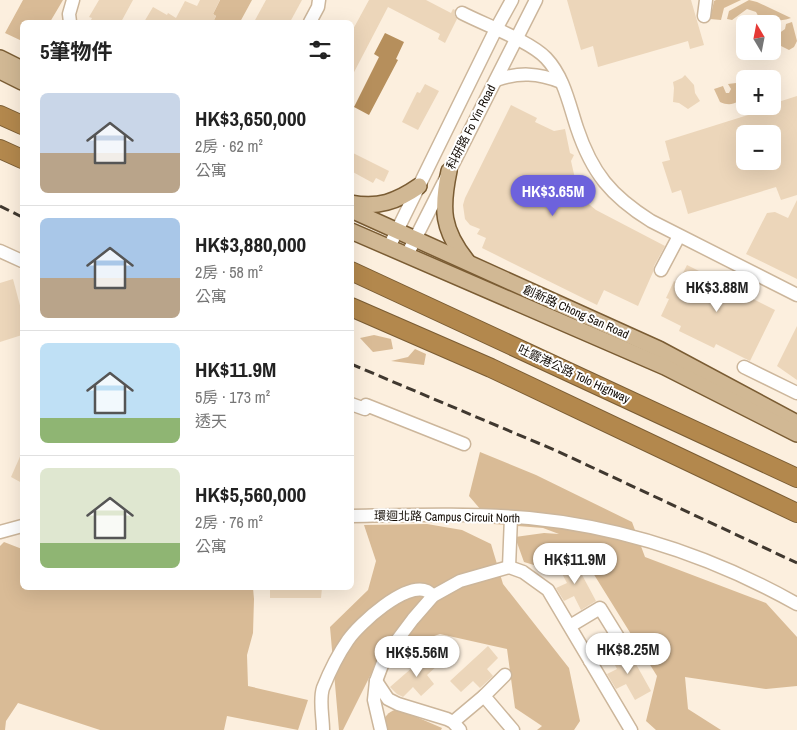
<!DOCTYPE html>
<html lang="zh-TW">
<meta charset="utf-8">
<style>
body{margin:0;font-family:"Archivo Narrow","Noto Sans TC",sans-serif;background:#f2f2f2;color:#222;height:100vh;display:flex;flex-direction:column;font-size:19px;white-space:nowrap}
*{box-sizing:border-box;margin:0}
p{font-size:16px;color:#767676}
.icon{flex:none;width:28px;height:28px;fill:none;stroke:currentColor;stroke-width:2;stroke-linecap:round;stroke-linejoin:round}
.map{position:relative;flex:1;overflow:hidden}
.sheet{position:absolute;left:20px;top:20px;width:334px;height:570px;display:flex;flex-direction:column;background:#fff;border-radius:8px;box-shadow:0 5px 20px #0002}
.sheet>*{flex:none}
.needle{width:32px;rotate:350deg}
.fabs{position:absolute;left:736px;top:15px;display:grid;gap:10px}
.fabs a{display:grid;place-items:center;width:45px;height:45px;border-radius:8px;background:#fff;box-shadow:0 5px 20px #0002;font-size:25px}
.price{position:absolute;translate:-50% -42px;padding:0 11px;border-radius:18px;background:#fff;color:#222;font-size:16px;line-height:32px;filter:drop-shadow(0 1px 2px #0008)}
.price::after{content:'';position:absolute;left:50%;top:30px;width:15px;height:11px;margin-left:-8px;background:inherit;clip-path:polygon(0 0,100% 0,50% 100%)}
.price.selected{background:#6d62dc;color:#fff}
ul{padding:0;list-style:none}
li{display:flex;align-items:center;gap:15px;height:125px;padding:0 20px}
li+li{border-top:1px solid #e0e0e0}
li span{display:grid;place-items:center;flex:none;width:140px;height:100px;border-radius:8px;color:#555}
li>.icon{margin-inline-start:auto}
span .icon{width:60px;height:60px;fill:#fffc;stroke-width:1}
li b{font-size:21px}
h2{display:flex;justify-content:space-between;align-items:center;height:60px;padding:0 20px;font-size:21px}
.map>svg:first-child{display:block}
.green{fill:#d9bb96}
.water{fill:#b68f5c}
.building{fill:#ecd6ba;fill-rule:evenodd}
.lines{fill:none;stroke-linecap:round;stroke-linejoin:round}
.minor-casing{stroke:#ccb69b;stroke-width:15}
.major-casing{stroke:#7a5c33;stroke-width:18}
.highway-casing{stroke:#7a5c33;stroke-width:20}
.minor{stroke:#fff;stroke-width:12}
.major{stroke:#d1b894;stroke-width:15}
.highway{stroke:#b3884d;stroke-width:18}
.rail{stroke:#40382f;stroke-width:3;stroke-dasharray:10 5;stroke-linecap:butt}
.labels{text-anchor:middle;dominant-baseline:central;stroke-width:4;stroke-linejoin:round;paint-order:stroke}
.street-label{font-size:12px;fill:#110a03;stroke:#fff}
</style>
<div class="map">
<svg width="797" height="730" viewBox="0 0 797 730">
<rect width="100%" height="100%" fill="#fcefde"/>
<g class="green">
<path d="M23,0H63L50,22L33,21L22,22V41L5,33Z"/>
<path d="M220,0H252L240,22H213L216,16L213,14Z"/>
<path d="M716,0H741L724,8L721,20L710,19L714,1Z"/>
<path d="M749,0L757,2L791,18C781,22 771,20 761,21L756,12L747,9L732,20L727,19L729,11Z"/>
<path d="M792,22L797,41L794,47L789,50L777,44L778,34L785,29L786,24Z"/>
<path d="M743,79H745V95C738,103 731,107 720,102L714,89L723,86L726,93H729L731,89L728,84L736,83Z"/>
<path d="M374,335L391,339L393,349L373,352L360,338Z"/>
<path d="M415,349L426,354L424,365L391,361L408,357Z"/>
<path d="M480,452L536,475L632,522L645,557L766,603L797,637V686L766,689L685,677L688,709L721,730H656L646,721L657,676L580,552L547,569L524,562L515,537L544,533L559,534L543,528L493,524L469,496Z"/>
<path d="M427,524L462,530L491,544L503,584L569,668L580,721L574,730H537L542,726L515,708L507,649L440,634L381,654L343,730H339L330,627L368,590L376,561L364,525Z"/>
<path d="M4,542L22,549V588H253L254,599L253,633L247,655L248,686L308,700L298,730L227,716L224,730H100L18,703L6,721L5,730H0V546Z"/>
<path d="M398,709L442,728L441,730H386L383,722C386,714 390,711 398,709Z"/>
</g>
<path class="water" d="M385,33L404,42L396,59L398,60L369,115L354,107L379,57L374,54Z"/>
<g class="building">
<path d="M99,0H133L121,22H90L92,18L89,17Z"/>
<path d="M200,0H220L213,14L216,16L213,22H144L153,7L167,15L168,13L176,18L185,1L197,6Z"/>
<path d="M266,0H302L290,22H254Z"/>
<path d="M369,0H426L451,13L453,9L455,10L454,14L457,19L445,43L438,39L440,34L388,7L351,78V33Z"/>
<path d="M567,0H691L704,45L690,49L688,41L598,67L593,46L581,50Z"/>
<path d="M685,75L694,85L695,93L700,101L688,109L679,103L673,102L674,88L673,82L682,78Z"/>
<path d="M425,84L439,91L418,130L402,122L417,92L420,93Z"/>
<path d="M797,96V195L781,200L776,187L688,214L681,190L672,193L662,162L670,160L665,141L770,108L769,106H772V104ZM745,134H772V161H745Z"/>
<path d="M511,105L537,118L535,122L554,131L565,129L570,153L574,155L571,161L579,196L596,210L665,246L654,266L653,272L638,306L604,290L597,305L482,248L486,238L477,234L480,229L470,225L465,219L463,205L465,198Z"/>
<path d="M351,152L389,171L384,182L376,178L373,183L351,171Z"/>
<path d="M797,200V279L746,254L767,213L775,212L788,218Z"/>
<path d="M687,265L707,275L709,271L744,289L741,293L775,310L750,361L716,344L714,348L679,331L681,326L661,316L669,299L666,298L674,281L678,283Z"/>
<path d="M13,279L22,313V335L0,342V283Z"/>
<path d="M797,326V380L777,366Z"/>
<path d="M22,452V483L11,477Z"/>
<path d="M573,558L596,601L581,610L574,596L564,601L556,588L567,583L558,566Z"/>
<path d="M270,588H322L321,598H270Z"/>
<path d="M488,646L498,658L487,669L493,676L480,688L473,681L461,692L450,681Z"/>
<path d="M627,648L651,691L635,700L626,684L616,689L607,674L617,669L611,657Z"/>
<path d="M429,653L439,664L427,675L434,684L421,696L413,687L403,697L397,694L390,687Z"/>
</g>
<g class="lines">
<g class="minor-casing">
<g id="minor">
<path d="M462,13C485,25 530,41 546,58C564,77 569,104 577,128C592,173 611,196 651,221L797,295"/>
<path d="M704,16L706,0"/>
<path d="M70,22L69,14L73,0"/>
<path d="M310,22L318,7L319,0"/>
<path d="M496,80C519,72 538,73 561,82"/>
<path d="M389,247L496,29L512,0"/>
<path d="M0,251L22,261"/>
<path d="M407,255L536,0"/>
<path d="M661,270L679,236"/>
<path d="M744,367L797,393"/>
<path d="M351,404L365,409L366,405L464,444"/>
<path d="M351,516C410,515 470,513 529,518C623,527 715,558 797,604"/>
<path d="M0,532L22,526"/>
<path d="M509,567L523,572L548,590L631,730"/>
<path d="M570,626L600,608L621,642L590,661"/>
<path d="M376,681L388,699L398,704L447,719L453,722L460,730"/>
<path d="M484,696L513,730"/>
<path d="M453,722L484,696L505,675"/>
<path d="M323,730C323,717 319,700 323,688C329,673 339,653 348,640C359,624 406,581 427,591C429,592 431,594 433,596"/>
<path d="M381,730L374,700L376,681L382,665L392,647L413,619L433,596L460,581L509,567L511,517"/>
</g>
</g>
<g class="major-casing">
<g id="major">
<path d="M0,58L22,69"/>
<path d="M0,71L22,82"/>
<path d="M449,171C441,209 442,230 467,261"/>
<path d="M351,203C378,208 396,202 419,186"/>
<path d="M351,210L659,349L797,423"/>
<path d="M351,231L665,367L797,434"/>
</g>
</g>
<g class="highway-casing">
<g id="highway">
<path d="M0,115L22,125"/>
<path d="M0,149L22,159"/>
<path d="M351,271L797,478"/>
<path d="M351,307L491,368L797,513"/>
</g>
</g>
<use href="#minor" class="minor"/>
<use href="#major" class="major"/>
<use href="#highway" class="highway"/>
<g class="rail">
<path d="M0,206L22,217"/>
<path d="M351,364L557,451L797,563"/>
</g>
</g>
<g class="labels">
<g class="street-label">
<text transform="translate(471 127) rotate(-63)">科研路 Fo Yin Road</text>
<text transform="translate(576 312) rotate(24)">創新路 Chong San Road</text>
<text transform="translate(574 374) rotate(25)">吐露港公路 Tolo Highway</text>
<text transform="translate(447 517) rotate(1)">環迴北路 Campus Circuit North</text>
</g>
</g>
</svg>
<div class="fabs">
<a><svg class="needle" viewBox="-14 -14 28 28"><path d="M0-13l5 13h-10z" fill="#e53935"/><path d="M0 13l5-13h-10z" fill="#767676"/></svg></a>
<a>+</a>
<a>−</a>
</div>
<b class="price selected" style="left:553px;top:217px">HK$3.65M</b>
<b class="price" style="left:717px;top:313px">HK$3.88M</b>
<b class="price" style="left:575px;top:585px">HK$11.9M</b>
<b class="price" style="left:628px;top:675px">HK$8.25M</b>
<b class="price" style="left:417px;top:678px">HK$5.56M</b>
<section class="sheet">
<h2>5筆物件<svg class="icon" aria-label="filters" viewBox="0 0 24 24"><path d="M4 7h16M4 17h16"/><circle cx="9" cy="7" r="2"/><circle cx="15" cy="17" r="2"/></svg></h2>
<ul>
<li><span style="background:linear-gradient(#c9d6e8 60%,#b9a48a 0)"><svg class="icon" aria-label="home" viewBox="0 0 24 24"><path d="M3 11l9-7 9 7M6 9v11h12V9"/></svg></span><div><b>HK$3,650,000</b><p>2房 · 62 m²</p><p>公寓</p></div></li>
<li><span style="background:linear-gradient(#a9c7e8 60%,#b9a48a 0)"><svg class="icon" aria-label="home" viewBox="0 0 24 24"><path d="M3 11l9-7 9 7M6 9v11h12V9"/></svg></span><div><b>HK$3,880,000</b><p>2房 · 58 m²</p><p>公寓</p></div></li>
<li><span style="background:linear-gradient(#bfe0f5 75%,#8fb573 0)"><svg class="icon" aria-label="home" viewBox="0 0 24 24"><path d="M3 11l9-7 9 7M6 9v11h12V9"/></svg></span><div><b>HK$11.9M</b><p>5房 · 173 m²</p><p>透天</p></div></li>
<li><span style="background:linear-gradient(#dfe7d0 75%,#8fb573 0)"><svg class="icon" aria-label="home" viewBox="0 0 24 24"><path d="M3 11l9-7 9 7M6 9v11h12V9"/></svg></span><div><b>HK$5,560,000</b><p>2房 · 76 m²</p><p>公寓</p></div></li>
</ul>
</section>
</div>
